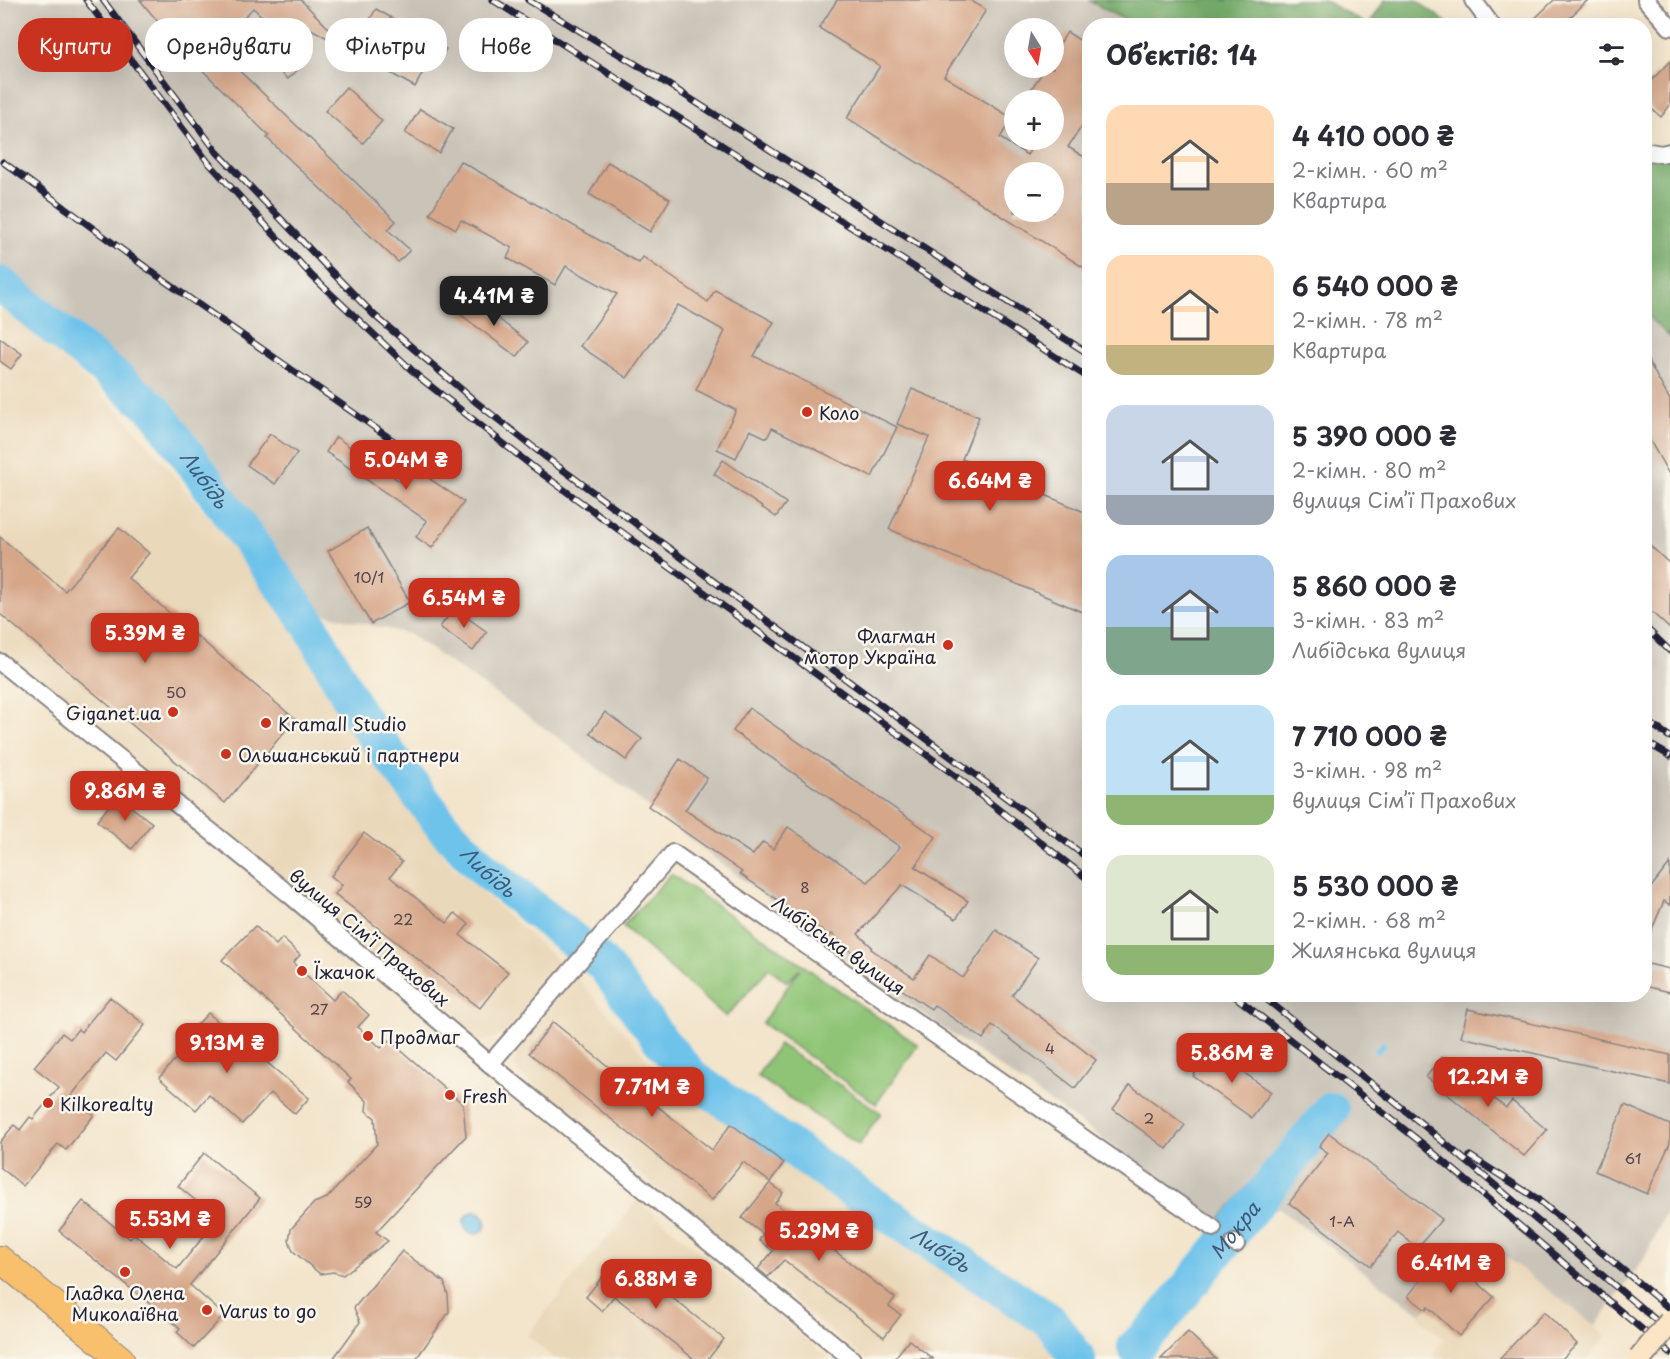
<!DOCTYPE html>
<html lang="uk">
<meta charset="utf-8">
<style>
body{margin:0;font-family:"Playpen Sans",sans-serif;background:#f2f2f3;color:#2b2b33;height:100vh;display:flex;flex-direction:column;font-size:22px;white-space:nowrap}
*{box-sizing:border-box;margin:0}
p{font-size:20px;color:#7c7c81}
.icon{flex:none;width:33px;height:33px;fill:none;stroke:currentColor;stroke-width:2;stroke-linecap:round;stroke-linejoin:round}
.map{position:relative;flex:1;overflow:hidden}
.details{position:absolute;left:1082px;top:18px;width:570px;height:984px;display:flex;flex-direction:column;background:#fff;border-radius:24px;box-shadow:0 6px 24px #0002}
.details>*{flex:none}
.hud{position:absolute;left:18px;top:18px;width:570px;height:54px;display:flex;gap:12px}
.needle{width:39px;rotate:169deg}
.fabs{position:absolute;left:1004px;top:18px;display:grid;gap:12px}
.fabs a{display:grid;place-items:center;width:60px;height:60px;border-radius:50%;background:#fff;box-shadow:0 6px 24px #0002;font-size:30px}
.price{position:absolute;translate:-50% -51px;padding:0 14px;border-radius:12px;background:#c8321e;color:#fff;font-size:20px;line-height:39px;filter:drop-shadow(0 2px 3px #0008)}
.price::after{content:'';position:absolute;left:50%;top:36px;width:18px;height:14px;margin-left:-9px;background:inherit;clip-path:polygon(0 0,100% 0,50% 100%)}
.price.on{background:#222;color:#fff}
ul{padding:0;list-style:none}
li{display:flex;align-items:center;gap:18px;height:150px;padding:0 24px}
li span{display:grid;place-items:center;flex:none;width:168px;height:120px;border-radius:18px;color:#555}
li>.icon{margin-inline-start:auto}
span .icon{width:72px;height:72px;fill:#fffc;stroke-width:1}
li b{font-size:26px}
h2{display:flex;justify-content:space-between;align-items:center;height:72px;padding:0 24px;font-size:26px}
.pill{padding:0 21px;border-radius:24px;background:#fff;box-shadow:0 6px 24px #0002;font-size:21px;line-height:54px}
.pill.on{background:#c8321e;color:#fff}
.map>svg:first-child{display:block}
.built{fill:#ead8ba}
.industrial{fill:#cac3b8;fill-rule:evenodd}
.green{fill:#8fc476;stroke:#587358;stroke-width:1.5}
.forest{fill:#73aa67;stroke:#4a6651;stroke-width:1.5}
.water{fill:#6ec3eb;stroke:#487293;stroke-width:1.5}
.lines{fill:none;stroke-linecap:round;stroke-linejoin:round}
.stream{stroke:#6ec3eb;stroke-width:6}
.river{stroke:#6ec3eb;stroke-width:36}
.building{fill:#d6a688;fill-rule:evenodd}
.street-casing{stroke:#8a8484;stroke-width:20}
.primary-casing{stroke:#8a8484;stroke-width:28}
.street{stroke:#fff;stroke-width:16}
.primary{stroke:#f8bf6c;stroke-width:26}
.rail-casing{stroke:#22223b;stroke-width:7}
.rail{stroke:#fbf7ec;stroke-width:4.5;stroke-dasharray:14;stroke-linecap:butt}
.secondary-bridge-casing{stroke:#8a8484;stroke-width:26;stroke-linecap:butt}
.secondary-bridge{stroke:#fce5c4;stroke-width:22}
.poi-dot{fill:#c8321e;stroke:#fbf7ec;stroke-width:2}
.labels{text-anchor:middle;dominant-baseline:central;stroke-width:5;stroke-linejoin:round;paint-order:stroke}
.number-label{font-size:15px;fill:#4f434e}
.poi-label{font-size:18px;fill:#22223b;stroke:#fbf7ec;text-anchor:start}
.street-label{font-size:18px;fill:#22223b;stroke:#fbf7ec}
.water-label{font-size:20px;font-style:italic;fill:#3d5a79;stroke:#fbf7ec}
</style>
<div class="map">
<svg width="1670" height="1359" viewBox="0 0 1670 1359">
<rect width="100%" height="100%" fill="#fbf7ec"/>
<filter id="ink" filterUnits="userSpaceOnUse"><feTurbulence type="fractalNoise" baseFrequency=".0167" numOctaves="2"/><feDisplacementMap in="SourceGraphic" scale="12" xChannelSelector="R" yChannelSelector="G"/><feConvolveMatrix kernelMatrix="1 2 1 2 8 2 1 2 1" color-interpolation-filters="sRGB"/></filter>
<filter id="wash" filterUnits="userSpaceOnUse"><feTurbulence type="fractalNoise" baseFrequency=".008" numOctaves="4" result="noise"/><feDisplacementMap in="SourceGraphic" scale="24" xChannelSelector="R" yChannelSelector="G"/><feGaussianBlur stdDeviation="1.35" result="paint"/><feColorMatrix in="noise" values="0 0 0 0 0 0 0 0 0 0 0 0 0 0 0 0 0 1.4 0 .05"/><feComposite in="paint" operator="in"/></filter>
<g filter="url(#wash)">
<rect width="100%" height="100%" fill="#f3e5cc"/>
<g class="built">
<path d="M0,301L125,417L295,621L345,726L449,863L562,964L505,1032L495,1038L482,1041L472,1038L0,651Z"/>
<path d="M575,976L662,1076L888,1227L1052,1332L1070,1359H865L519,1074L515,1063L518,1051Z"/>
<path d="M637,1200L803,1337L831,1359H554L527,1335Z"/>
<path d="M1492,1245L1606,1336L1587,1359H1433L1443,1339L1419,1317Z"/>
</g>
<path class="industrial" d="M0,0H1088L1134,25L1089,26V994H1644V313L1670,337V1204L1644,1259L1595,1326L1492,1246L1421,1314L1279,1209L1223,1222L867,975L560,739L409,634L320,613L196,443L135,374L0,268ZM1014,28H1053V68H1014ZM1014,100H1053V140H1014ZM1014,172H1053V212H1014Z"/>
<g class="green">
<path d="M671,874L918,1045L876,1104L762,1023L800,969L787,982L769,968L726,1017L623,926Z"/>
<path d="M779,1044L881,1113L859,1145L757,1076Z"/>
<path d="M1330,1109L1344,1118L1266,1212L1235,1238L1215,1225L1306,1117L1307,1126L1316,1127Z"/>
</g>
<g class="forest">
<path d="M1088,0H1323L1368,25H1134Z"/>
<path d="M1385,0H1416L1450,25H1369Z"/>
<path d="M1644,151L1670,152V337L1644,313Z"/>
</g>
<circle class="water" cx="475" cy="1223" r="11"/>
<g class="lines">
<path class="stream" d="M1377,1051L1383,1044"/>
<g class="river">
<path id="s1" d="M0,284L155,410L310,625L358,713L443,827L486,871L603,964L661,1041L694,1079L860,1196L1050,1321L1078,1359"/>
<path id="s2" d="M1135,1347L1156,1327L1331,1110"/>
</g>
</g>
<g id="blocks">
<g class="building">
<path d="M140,0H301L341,41L338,44L295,20L290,28L309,44L301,51L309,59L288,79L260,55L282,35L253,8L229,33L237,42L224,56L396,221L388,230L410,250L398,262L267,138L269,136L177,45Z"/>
<path d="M837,0H970L986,10L944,76L1012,118L1000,138L1027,155L1037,140H1053V100H1024L1045,68H1053V55L1067,32L1089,46V115L1068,147L1089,160V271L847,118L880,66L819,28ZM1014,172H1053V212H1014Z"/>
<path d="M1554,0H1588L1561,26H1527Z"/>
<path d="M376,9L446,49L437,65L429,61L415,87L383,69L390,57L359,39Z"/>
<path d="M1670,61V105L1661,117L1644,102V88Z"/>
<path d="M346,87L382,121L363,143L325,111Z"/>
<path d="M420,109L453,129L439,153L405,133Z"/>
<path d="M460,161L639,263L643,257L708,302L715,290L774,322L754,356L897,427L872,477L772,428L767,438L750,430L736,458L717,449L736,410L696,390L725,331L678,305L627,378L580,346L617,294L566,266L555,285L507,258L512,248L461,220L456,229L430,214Z"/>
<path d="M608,162L670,199L650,232L589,194Z"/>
<path d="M472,298L528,342L517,357L460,314Z"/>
<path d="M0,338L22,354L11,369L0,361Z"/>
<path d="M1644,354L1670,400V476L1644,430Z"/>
<path d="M912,389L979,417L962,459L1089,514V615L889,529L929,437L897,424Z"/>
<path d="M270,434L297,453L275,484L247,465Z"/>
<path d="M336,437L401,482L412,467L464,502L432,548L416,537L427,521L326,452Z"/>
<path d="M723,460L786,503L776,517L714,474Z"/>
<path d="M119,528L149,553L128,578L295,719L225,803L0,614V537L65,591Z"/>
<path d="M367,528L410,602L371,624L328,551Z"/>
<path d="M1644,540L1670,564V629L1644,605Z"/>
<path d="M454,608L487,632L473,651L440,627Z"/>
<path d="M749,708L936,837L915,867L968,901L956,919L902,885L858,934L872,947L871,949L914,978L930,955L963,978L996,930L1038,958L1012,995L1096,1060L1075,1088L992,1025L983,1039L934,1005L931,1009L868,967L832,934L830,936L740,874L742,872L648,806L680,759L707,778L685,810L753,855L763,842L773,849L788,827L868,882L900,847L733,731Z"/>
<path d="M605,712L642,739L626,760L590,733Z"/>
<path d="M117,796L152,823L132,849L97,821Z"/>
<path d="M364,833L402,862L390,877L447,923L455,913L469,924L460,935L508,972L480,1008L335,894L342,885L331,876Z"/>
<path d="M1670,863V905L1664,901L1644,948V896Z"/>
<path d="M255,926L276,945L282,938L300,955L293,963L333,1000L342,990L369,1015L358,1027L381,1048L389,1040L463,1104L466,1136L376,1232L388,1241L343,1275L333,1272L320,1274L293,1251L289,1240L291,1229L314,1203L327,1198L377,1144L375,1118L366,1111L367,1101L348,1082L351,1079L222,960Z"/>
<path d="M1644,963L1670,969V992L1644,986Z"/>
<path d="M110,997L145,1025L116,1061L106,1053L71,1096L94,1115L66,1150L58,1144L23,1186L0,1167V1142L14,1125L20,1130L30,1117L33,1119L59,1087L34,1067L62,1033L70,1039L78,1029L81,1032Z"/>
<path d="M1468,1009L1670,1055V1084L1461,1037Z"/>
<path d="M208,1013L309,1098L295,1114L271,1093L242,1124L209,1095L196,1110L159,1078L199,1032L194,1028Z"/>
<path d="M553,1022L712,1150L731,1124L784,1163L770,1182L743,1162L712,1200L529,1053Z"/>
<path d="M1212,1050L1271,1092L1252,1118L1193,1076Z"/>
<path d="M1442,1057L1506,1108L1512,1101L1547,1130L1524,1156L1426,1077Z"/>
<path d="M1130,1085L1185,1125L1167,1149L1113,1109Z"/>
<path d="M1625,1105L1670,1125V1143L1647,1194L1595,1171Z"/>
<path d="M1329,1133L1442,1219L1417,1248L1398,1232L1371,1266L1289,1203L1328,1153L1319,1146Z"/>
<path d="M204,1153L260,1198L190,1285L224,1315L194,1348L177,1332L180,1328L59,1231L83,1201L130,1239L134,1234L177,1269L218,1219L178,1186Z"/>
<path d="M770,1183L783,1193L775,1203L798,1221L801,1218L839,1247L835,1251L895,1298L889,1306L901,1315L884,1337L784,1260L768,1277L758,1269L773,1251L759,1240L763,1234L742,1218Z"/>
<path d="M402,1251L444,1282L448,1295L449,1312L416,1359H333L360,1322L354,1308Z"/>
<path d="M1443,1252L1494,1297L1459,1336L1428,1307L1426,1310L1408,1296Z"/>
<path d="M626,1261L724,1339L708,1359H694L614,1296L602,1311L586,1297L610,1267L617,1272Z"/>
<path d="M1544,1312L1577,1344L1562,1359H1499Z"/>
<path d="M1188,1332L1216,1359H1161Z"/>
<path d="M909,1340L933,1359H894Z"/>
</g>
</g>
</g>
<g filter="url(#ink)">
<use href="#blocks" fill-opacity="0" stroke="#8a8484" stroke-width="1.5"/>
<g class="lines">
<g class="street-casing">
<g id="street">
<path d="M1473,0L1492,26"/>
<path d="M1646,0L1670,27"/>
<path d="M1644,151L1661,154L1670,152"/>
<path d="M0,662L290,895L490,1064L852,1359"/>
<path d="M490,1064L673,853L1213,1228"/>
<path d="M1234,1243L1236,1244"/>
</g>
</g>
<g class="primary-casing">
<path id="primary" d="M0,1259L121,1359"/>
</g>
<use href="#street" class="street"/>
<use href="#primary" class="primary"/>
<g class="rail-casing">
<g id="rail">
<path d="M86,0L208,162L312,276L419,377L537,470L953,774L1089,880"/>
<path d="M103,0L217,152L324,264L374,315L476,402L547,458L1089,859"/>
<path d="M493,0L1089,378"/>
<path d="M528,0L644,69L1089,354"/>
<path d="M3,162L159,277L414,455"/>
<path d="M1644,626L1670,651"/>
<path d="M1644,719L1670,737"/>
<path d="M1644,741L1670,756"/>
<path d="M1232,994L1423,1144L1670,1353"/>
<path d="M1260,994L1422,1124L1670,1332"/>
<path d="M1470,1156L1536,1198L1670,1309"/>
</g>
</g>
<use href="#rail" class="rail"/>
<g class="secondary-bridge-casing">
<path id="secondary-bridge" d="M1640,1359L1670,1322"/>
</g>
<use href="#secondary-bridge" class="secondary-bridge"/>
</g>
</g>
<g class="poi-dot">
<circle cx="807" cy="412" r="6"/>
<circle cx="948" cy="645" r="6"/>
<circle cx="173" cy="712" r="6"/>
<circle cx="266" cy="723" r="6"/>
<circle cx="226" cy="754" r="6"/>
<circle cx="302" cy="971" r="6"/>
<circle cx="368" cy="1036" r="6"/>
<circle cx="450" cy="1095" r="6"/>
<circle cx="48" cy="1103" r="6"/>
<circle cx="125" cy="1272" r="6"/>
<circle cx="207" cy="1310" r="6"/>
</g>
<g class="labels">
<g class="number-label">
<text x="369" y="576">10/1</text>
<text x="176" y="691">50</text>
<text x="805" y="886">8</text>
<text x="403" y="918">22</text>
<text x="319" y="1008">27</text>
<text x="1050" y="1047">4</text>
<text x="1149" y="1117">2</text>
<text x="1633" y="1157">61</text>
<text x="363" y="1201">59</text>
<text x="1342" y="1220">1-А</text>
</g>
<g class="poi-label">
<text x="819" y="412">Коло</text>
<text x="936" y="635" text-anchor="end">Флагман<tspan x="936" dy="21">мотор Україна</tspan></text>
<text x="161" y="712" text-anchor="end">Giganet.ua</text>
<text x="278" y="723">Kramall Studio</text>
<text x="238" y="754">Ольшанський і партнери</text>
<text x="314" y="971">Їжачок</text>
<text x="380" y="1036">Продмаг</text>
<text x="462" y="1095">Fresh</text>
<text x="60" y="1103">Kilkorealty</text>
<text x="125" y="1292" text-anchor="middle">Гладка Олена<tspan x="125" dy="21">Миколаївна</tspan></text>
<text x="219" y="1310">Varus to go</text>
</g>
<g class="street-label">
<text transform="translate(370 937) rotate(40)">вулиця Сімʼї Прахових</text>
<text transform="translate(839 945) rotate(35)">Либідська вулиця</text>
</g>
<g class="water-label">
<text stroke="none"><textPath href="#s1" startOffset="285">Либідь</textPath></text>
<text stroke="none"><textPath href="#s1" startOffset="771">Либідь</textPath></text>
<text stroke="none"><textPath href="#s2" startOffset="154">Мокра</textPath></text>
<text stroke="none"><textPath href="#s1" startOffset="1365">Либідь</textPath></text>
</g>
</g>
</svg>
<div class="fabs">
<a><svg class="needle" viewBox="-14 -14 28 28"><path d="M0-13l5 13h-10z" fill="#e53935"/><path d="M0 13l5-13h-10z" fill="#7c7c81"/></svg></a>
<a>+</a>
<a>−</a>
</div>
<b class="price on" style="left:494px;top:327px">4.41M ₴</b>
<b class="price" style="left:406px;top:491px">5.04M ₴</b>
<b class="price" style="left:990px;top:512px">6.64M ₴</b>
<b class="price" style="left:464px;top:629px">6.54M ₴</b>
<b class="price" style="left:145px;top:664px">5.39M ₴</b>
<b class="price" style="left:125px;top:822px">9.86M ₴</b>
<b class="price" style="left:227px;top:1074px">9.13M ₴</b>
<b class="price" style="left:1232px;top:1084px">5.86M ₴</b>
<b class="price" style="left:1488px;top:1108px">12.2M ₴</b>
<b class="price" style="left:652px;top:1118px">7.71M ₴</b>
<b class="price" style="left:170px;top:1250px">5.53M ₴</b>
<b class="price" style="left:819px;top:1262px">5.29M ₴</b>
<b class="price" style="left:1451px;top:1294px">6.41M ₴</b>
<b class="price" style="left:656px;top:1310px">6.88M ₴</b>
<div class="hud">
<a class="pill on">Купити</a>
<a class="pill">Орендувати</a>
<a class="pill">Фільтри</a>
<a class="pill">Нове</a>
</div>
<section class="details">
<h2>Об’єктів: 14<svg class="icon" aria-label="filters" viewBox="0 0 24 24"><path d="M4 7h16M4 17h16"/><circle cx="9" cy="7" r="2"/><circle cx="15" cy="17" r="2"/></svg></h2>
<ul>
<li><span style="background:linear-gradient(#ffd9b3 65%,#b9a48a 0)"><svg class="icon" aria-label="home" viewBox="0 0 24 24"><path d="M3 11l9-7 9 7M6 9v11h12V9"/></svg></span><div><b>4 410 000 ₴</b><p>2-кімн. · 60 m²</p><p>Квартира</p></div></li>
<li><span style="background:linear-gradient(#ffd9b3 75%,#c2b280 0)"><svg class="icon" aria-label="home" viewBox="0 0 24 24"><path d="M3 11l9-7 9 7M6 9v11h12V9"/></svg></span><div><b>6 540 000 ₴</b><p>2-кімн. · 78 m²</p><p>Квартира</p></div></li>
<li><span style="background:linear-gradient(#c9d6e8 75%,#9aa5b1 0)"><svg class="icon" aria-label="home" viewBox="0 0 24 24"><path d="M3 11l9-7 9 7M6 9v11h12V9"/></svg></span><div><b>5 390 000 ₴</b><p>2-кімн. · 80 m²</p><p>вулиця Сімʼї Прахових</p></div></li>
<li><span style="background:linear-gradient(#a9c7e8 60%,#7fa58c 0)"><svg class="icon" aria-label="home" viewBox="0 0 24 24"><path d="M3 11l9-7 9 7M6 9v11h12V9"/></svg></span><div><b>5 860 000 ₴</b><p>3-кімн. · 83 m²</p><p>Либідська вулиця</p></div></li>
<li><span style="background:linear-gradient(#bfe0f5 75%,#8fb573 0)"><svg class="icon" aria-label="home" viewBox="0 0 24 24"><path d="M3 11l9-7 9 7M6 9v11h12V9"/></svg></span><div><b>7 710 000 ₴</b><p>3-кімн. · 98 m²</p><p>вулиця Сімʼї Прахових</p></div></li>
<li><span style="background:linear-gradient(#dfe7d0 75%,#8fb573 0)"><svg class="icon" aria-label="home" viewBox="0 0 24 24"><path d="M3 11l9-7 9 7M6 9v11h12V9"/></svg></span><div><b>5 530 000 ₴</b><p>2-кімн. · 68 m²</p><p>Жилянська вулиця</p></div></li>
</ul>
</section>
</div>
